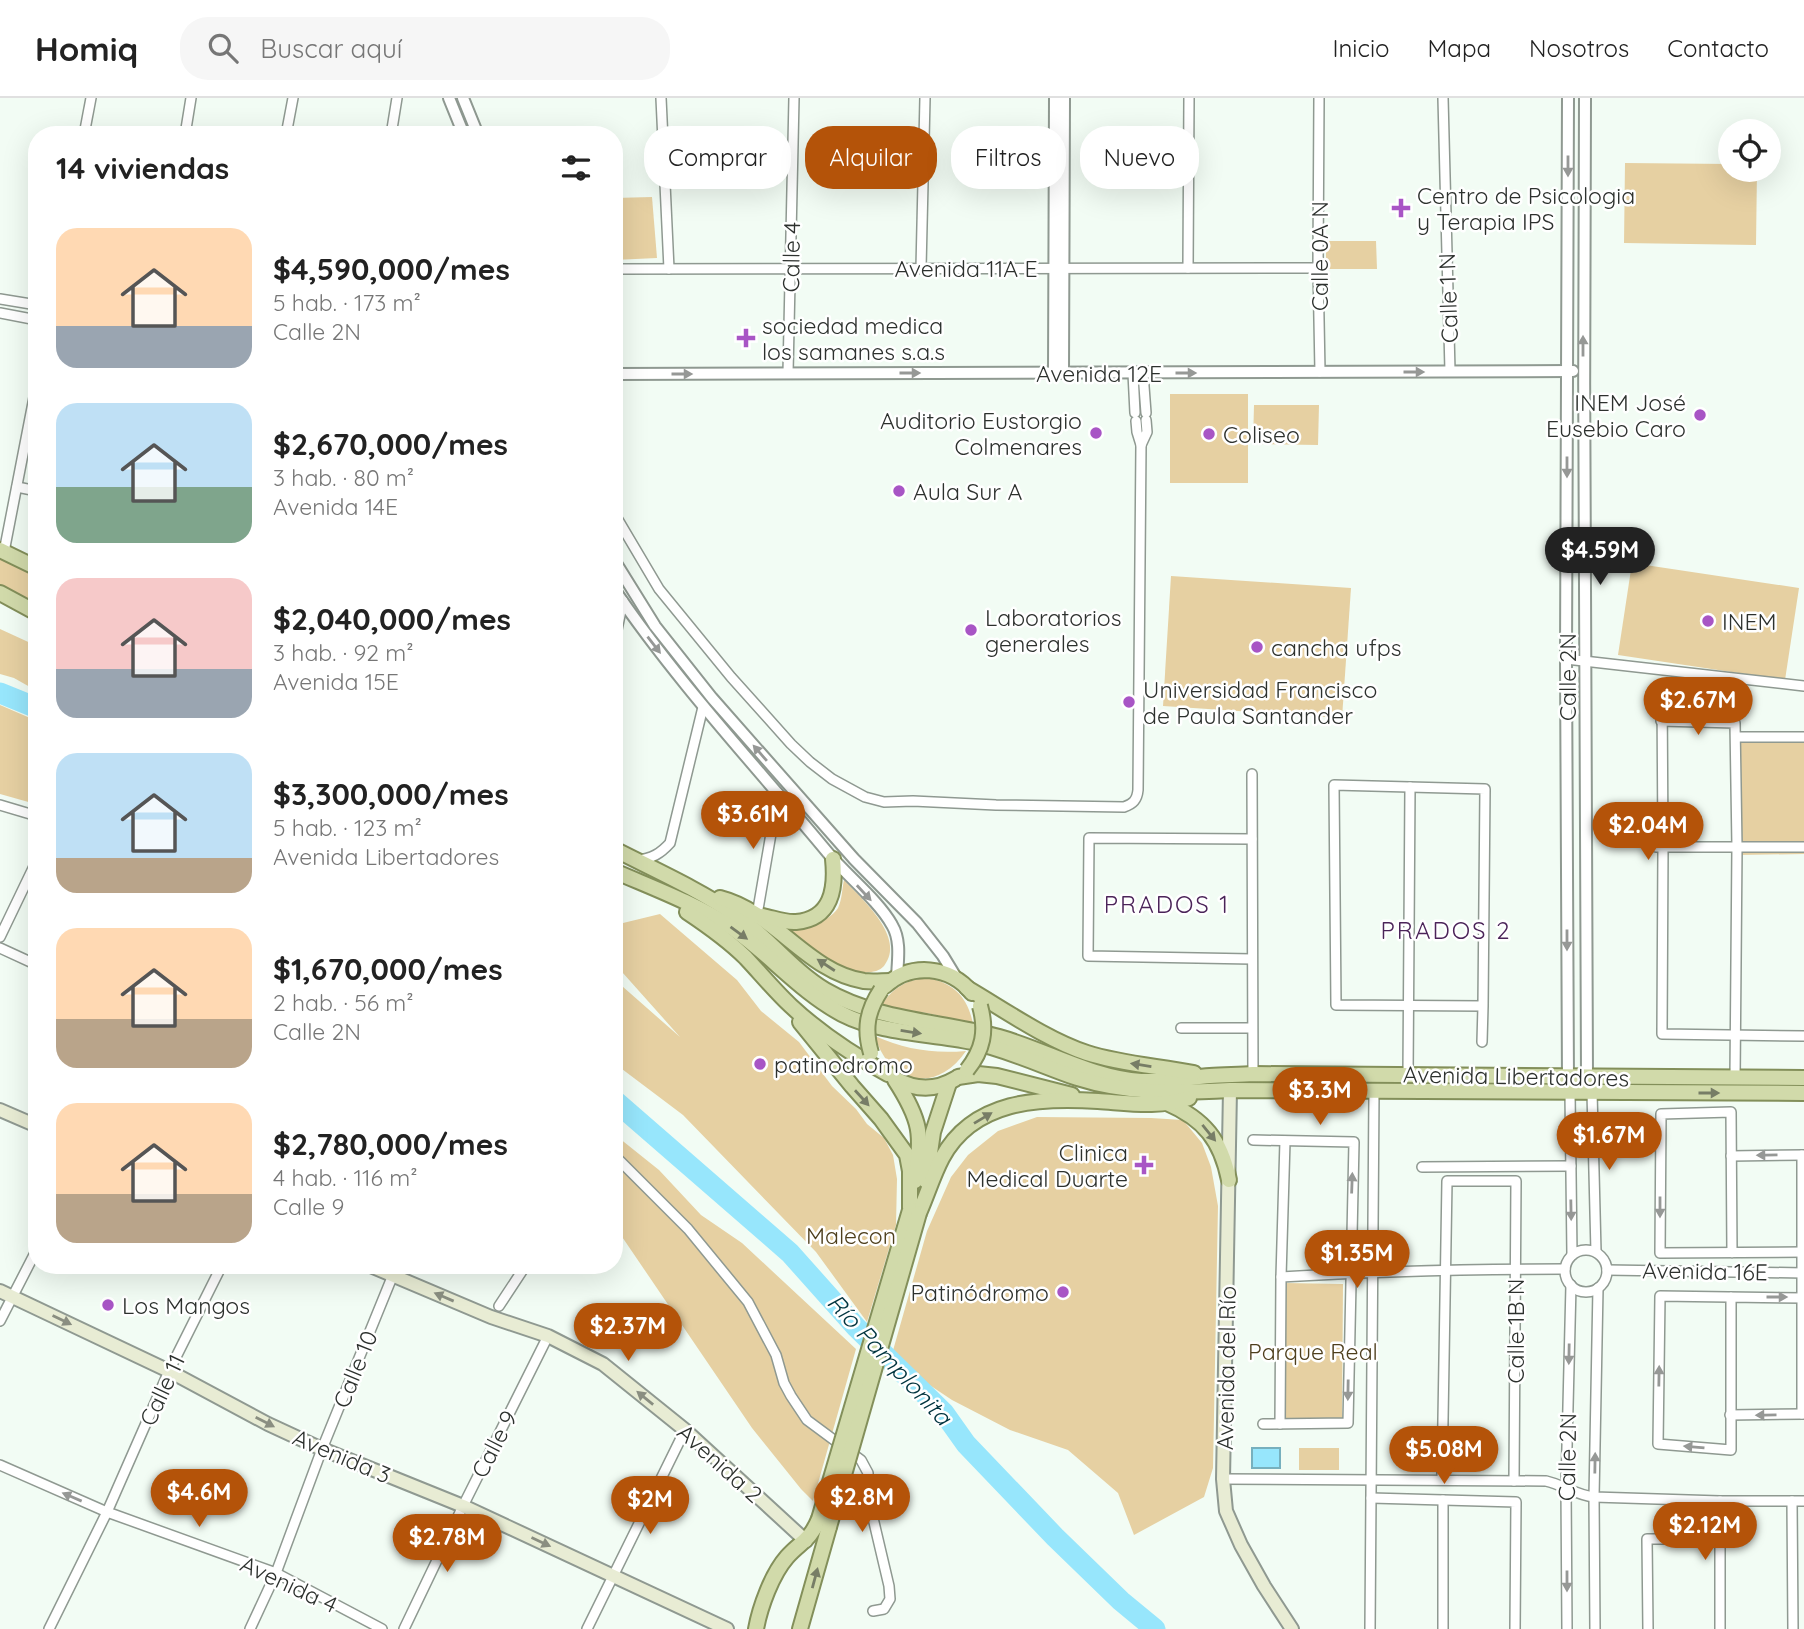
<!DOCTYPE html>
<html lang="es">
<meta charset="utf-8">
<style>
body{margin:0;font-family:Quicksand,sans-serif;background:#f6f6f6;color:#222;height:100vh;display:flex;flex-direction:column;font-size:26px;white-space:nowrap}
*{box-sizing:border-box;margin:0}
p{font-size:23px;color:#767676}
.icon{flex:none;width:38px;height:38px;fill:none;stroke:currentColor;stroke-width:2;stroke-linecap:round;stroke-linejoin:round}
.map{position:relative;flex:1;overflow:hidden}
.drawer{position:absolute;left:28px;top:28px;width:595px;height:1148px;display:flex;flex-direction:column;background:#fff;border-radius:28px;box-shadow:0 7px 28px #0002}
.drawer>*{flex:none}
.guide{position:absolute;left:644px;top:28px;width:665px;height:63px;display:flex;gap:14px}
.controls{position:absolute;left:1718px;top:21px;display:grid;gap:14px}
.controls a{display:grid;place-items:center;width:63px;height:63px;border-radius:50%;background:#fff;box-shadow:0 7px 28px #0002;font-size:35px}
.price{position:absolute;translate:-50% -60px;padding:0 16px;border-radius:24px;background:#b45309;color:#fff;font-size:23px;line-height:46px;filter:drop-shadow(0 2px 4px #0008)}
.price::after{content:'';position:absolute;left:50%;top:42px;width:21px;height:16px;margin-left:-10px;background:inherit;clip-path:polygon(0 0,100% 0,50% 100%)}
.price.on{background:#222;color:#fff}
ul{padding:0;list-style:none}
li{display:flex;align-items:center;gap:21px;height:175px;padding:0 28px}
li span{display:grid;place-items:center;flex:none;width:196px;height:140px;border-radius:21px;color:#555}
li>.icon{margin-inline-start:auto}
span .icon{width:84px;height:84px;fill:#fffc;stroke-width:1}
li b{font-size:30px}
h2{display:flex;justify-content:space-between;align-items:center;height:84px;padding:0 28px;font-size:30px}
.chip{padding:0 24px;border-radius:28px;background:#fff;box-shadow:0 7px 28px #0002;font-size:24px;line-height:63px}
.chip.on{background:#b45309;color:#fff}
header{display:flex;align-items:center;gap:42px;box-sizing:border-box;height:98px;padding:0 35px;background:#fff;border-bottom:2px solid #e0e0e0}
header strong{font-size:33px}
nav{display:flex;gap:38px;margin-inline-start:auto;font-size:24px}
.search{width:490px;height:63px;background:#f6f6f6;display:flex;align-items:center;gap:18px;box-sizing:border-box;padding:0 24px;border-radius:28px;color:#767676;font-size:26px}
.map>svg:first-child{display:block}
.green{fill:#e6d0a2}
.water{fill:#97e6fc;stroke:#77b0be;stroke-width:2}
.lines{fill:none;stroke-linecap:round;stroke-linejoin:round}
.river{stroke:#97e6fc;stroke-width:21}
.minor-casing{stroke:#8f9991;stroke-width:12}
.tertiary-casing{stroke:#8f9991;stroke-width:14}
.secondary-casing{stroke:#8f9991;stroke-width:16}
.primary-casing{stroke:#838f5a;stroke-width:18}
.minor{stroke:#fff;stroke-width:9}
.tertiary{stroke:#fff;stroke-width:10}
.secondary{stroke:#e8ecd4;stroke-width:12}
.primary{stroke:#d1daaa;stroke-width:14}
.primary-bridge-casing{stroke:#838f5a;stroke-width:18;stroke-linecap:butt}
.primary-bridge{stroke:#d1daaa;stroke-width:14}
.oneway{fill:#969896}
.oneway2{fill:#777d66}
.oneway3{fill:#8a8e81}
.poi-dot{fill:#a855c5;stroke:#fff;stroke-width:2.5}
.labels{text-anchor:middle;dominant-baseline:central;stroke-width:5;stroke-linejoin:round;paint-order:stroke}
.poi-label{font-size:23px;fill:#2d312e;stroke:#fff;text-anchor:start}
.street-label{font-size:23px;fill:#2d312e;stroke:#fff}
.park-label{font-size:23px;fill:#4e3f1d;stroke:#fff}
.neighbourhood-label{font-size:24px;letter-spacing:2px;fill:#4b2459;stroke:#fff}
.water-label{font-size:24px;font-style:italic;fill:#00343f;stroke:#fff}
</style>
<header>
<strong>Homiq</strong>
<div class="search"><svg class="icon" aria-label="search" viewBox="0 0 24 24"><circle cx="10" cy="10" r="6"/><path d="M15 15l6 6"/></svg>Buscar aquí</div>
<nav><a>Inicio</a><a>Mapa</a><a>Nosotros</a><a>Contacto</a></nav>
</header>
<div class="map">
<svg width="1804" height="1531" viewBox="0 0 1804 1531">
<rect width="100%" height="100%" fill="#f2fcf4"/>
<g class="green">
<path d="M1625,65L1731,66V72H1757L1756,147L1624,145Z"/>
<path d="M652,99L657,160L614,162V100Z"/>
<path d="M1326,143H1376L1377,171H1326Z"/>
<rect x="1170" y="296" width="78" height="89"/>
<path d="M1254,307H1319L1318,347L1253,346Z"/>
<path d="M0,454L37,474V512L0,492Z"/>
<path d="M1632,465L1799,490L1785,582L1618,557Z"/>
<path d="M1171,478L1351,490L1342,620L1163,608Z"/>
<path d="M0,531L37,548V593L14,580L0,576Z"/>
<path d="M0,607L37,623V699L32,705L0,696Z"/>
<path d="M1739,640L1804,641V756L1739,757Z"/>
<path d="M844,782C861,800 907,840 884,868C876,877 859,875 848,871C823,863 801,842 780,827C797,830 810,832 825,822C829,819 835,815 838,810C842,802 842,791 844,782Z"/>
<path d="M660,816L737,882L761,913L799,944L832,988L856,1011L867,1026L884,1040L893,1057L897,1081L896,1127L867,1224L816,1154L683,1017L614,965V881L680,939L614,865L623,825Z"/>
<path d="M926,880C953,884 968,899 973,926L927,915L880,910C891,891 905,882 926,880Z"/>
<path d="M875,938C905,951 932,956 966,953C937,996 889,987 875,938Z"/>
<path d="M1037,1019L1151,1020L1183,1022L1202,1045L1211,1069L1218,1108L1213,1370L1204,1399L1134,1437L1118,1395L1068,1352L1010,1332L952,1302L919,1280L892,1256L927,1133L951,1079L968,1057L998,1033Z"/>
<path d="M614,1036L659,1072L701,1117L742,1145L856,1251L813,1403L801,1391L752,1330L614,1127Z"/>
<path d="M1285,1185L1343,1186L1342,1321L1283,1320Z"/>
<rect x="1299" y="1350" width="40" height="22"/>
</g>
<rect class="water" x="1252" y="1350" width="28" height="20"/>
<g class="lines">
<g class="river">
<path d="M0,595L37,610"/>
<path d="M614,1002L790,1155L856,1229L944,1315L966,1346L1055,1439L1121,1503L1155,1531"/>
</g>
<g class="minor-casing">
<g id="minor">
<path d="M661,0L669,171"/>
<path d="M1319,0L1318,170L1320,274"/>
<path d="M1443,0L1450,273"/>
<path d="M84,37L91,0"/>
<path d="M185,37L191,0"/>
<path d="M286,37L293,0"/>
<path d="M391,37L397,0"/>
<path d="M921,170L925,0"/>
<path d="M1188,170L1189,0"/>
<path d="M614,171L1318,170"/>
<path d="M0,201L37,207"/>
<path d="M0,215L37,222"/>
<path d="M788,275L794,0"/>
<path d="M1133,275L1135,315"/>
<path d="M1143,275L1146,315"/>
<path d="M1141,347L1147,334L1146,322"/>
<path d="M17,389L37,393"/>
<path d="M614,415L659,491L731,579L791,646L810,664L832,681L865,699L884,704L913,703L996,707L1124,709C1133,706 1137,702 1138,692L1141,347L1137,334L1136,323"/>
<path d="M4,454L37,284"/>
<path d="M614,546L623,503"/>
<path d="M1566,561L1804,588"/>
<path d="M1662,593L1663,749L1662,936L1804,938"/>
<path d="M1661,623L1735,625L1737,749L1735,980"/>
<path d="M1736,639H1804"/>
<path d="M1252,676L1253,976"/>
<path d="M0,707L37,718"/>
<path d="M1252,741L1089,740L1088,858L1252,861"/>
<path d="M1656,749H1804"/>
<path d="M637,762C652,761 661,755 670,745L703,609"/>
<path d="M757,817L778,695"/>
<path d="M0,839L37,762"/>
<path d="M0,850L37,867"/>
<path d="M1181,930H1252"/>
<path d="M1482,944L1483,908L1485,691L1334,687L1336,907L1483,908"/>
<path d="M1408,977L1410,689"/>
<path d="M1592,994L1596,1154"/>
<path d="M1570,995L1572,1157"/>
<path d="M1253,1042L1354,1044L1348,1325L1263,1326"/>
<path d="M614,1057L688,1131L748,1204L776,1257L784,1285L791,1298L807,1322L861,1362L868,1375L869,1403L889,1488L890,1501L884,1511L873,1513"/>
<path d="M1802,1057V1316"/>
<path d="M1731,1058L1804,1057"/>
<path d="M1422,1069L1571,1068"/>
<circle cx="1586" cy="1173" r="21"/>
<path d="M1732,1155L1731,1014L1661,1016L1660,1155L1804,1154"/>
<path d="M1607,1172L1804,1175"/>
<path d="M1281,1179C1376,1173 1470,1171 1565,1171"/>
<path d="M1731,1199V1352L1658,1346L1660,1198L1804,1200"/>
<path d="M499,1208L526,1167"/>
<path d="M0,1223L37,1151"/>
<path d="M1730,1317L1804,1316"/>
<path d="M1280,1326L1281,1179L1285,1043"/>
<path d="M0,1367L107,1414L276,1475L382,1531"/>
<path d="M1223,1381L1546,1383C1563,1387 1576,1397 1594,1399L1720,1403H1804"/>
<path d="M1442,1381L1447,1083H1516L1514,1383"/>
<path d="M1371,1400L1516,1404L1515,1531"/>
<path d="M1792,1403L1793,1531"/>
<path d="M1720,1441V1403"/>
<path d="M49,1531L107,1414L169,1273L222,1167"/>
<path d="M250,1531L276,1475L322,1351L397,1167"/>
<path d="M404,1531L463,1408L548,1238"/>
<path d="M587,1531L685,1332"/>
<path d="M1370,1531L1374,993"/>
<path d="M1443,1531V1402"/>
<path d="M1567,1531L1566,1389L1571,1187"/>
<path d="M1595,1531L1594,1399L1598,1190"/>
<path d="M1648,1531L1647,1441H1720V1531"/>
</g>
</g>
<g class="tertiary-casing">
<g id="tertiary">
<path d="M449,0L464,37"/>
<path d="M463,0L478,37"/>
<path d="M1585,0C1583,326 1585,652 1587,978L1592,994"/>
<path d="M1054,275L1055,0"/>
<path d="M1063,275L1064,0"/>
<path d="M614,276L1573,273"/>
<path d="M614,462L655,528L712,600L854,761L917,825L943,858L957,881"/>
<path d="M614,491C678,585 756,668 828,755C847,778 878,802 892,827C901,842 898,861 897,878"/>
<path d="M1568,984L1566,561L1568,0"/>
</g>
</g>
<g class="secondary-casing">
<g id="secondary">
<path d="M1230,992L1223,1381L1226,1413L1241,1447L1264,1488L1292,1531"/>
<path d="M0,1012L37,1028"/>
<path d="M368,1167L491,1219L548,1238L603,1266L685,1332L806,1443"/>
<path d="M0,1193L169,1273L268,1326L322,1351L463,1408L727,1531"/>
</g>
</g>
<g class="primary-casing">
<g id="primary">
<path d="M0,452L37,470"/>
<path d="M0,495L37,515"/>
<path d="M614,751C655,772 698,791 736,817C768,839 792,872 825,892C878,923 942,923 999,939C1046,952 1092,980 1141,983C1165,984 1187,980 1210,978C1224,977 1239,977 1253,976L1804,980"/>
<path d="M614,773C653,790 694,805 729,828C769,855 799,893 842,916C881,936 930,935 972,944C1009,952 1042,968 1077,980C1127,996 1178,995 1230,992L1804,995"/>
<path d="M720,800C775,814 807,874 864,883C873,884 882,883 891,883"/>
<path d="M687,814C708,828 728,842 746,860C761,876 775,893 791,908C820,935 853,957 888,976"/>
<path d="M763,818C773,820 785,825 796,824C832,821 836,790 833,761"/>
<path d="M885,888C911,864 950,868 972,895"/>
<path d="M967,890C1003,911 1047,942 1087,955C1121,966 1158,968 1194,975"/>
<path d="M800,924L852,988L881,1021L907,1057L910,1073V1112"/>
<path d="M958,979L978,976L997,978L1072,997"/>
<path d="M895,981C915,992 935,993 955,981"/>
<path d="M895,982C921,1022 923,1037 915,1083"/>
<path d="M1167,1005C1204,1021 1221,1042 1229,1082"/>
<path d="M926,1083L933,1034L949,985"/>
<path d="M919,1115C927,1097 933,1077 942,1060C973,1002 1040,999 1098,1003C1129,1005 1159,1010 1189,1000"/>
<path d="M756,1531C760,1509 772,1476 787,1459C800,1444 810,1443 819,1421"/>
<path d="M800,1531L829,1429"/>
</g>
</g>
<use href="#minor" class="minor"/>
<use href="#tertiary" class="tertiary"/>
<use href="#secondary" class="secondary"/>
<use href="#primary" class="primary"/>
<g class="primary-bridge-casing">
<g id="primary-bridge">
<path d="M871,955C864,931 867,913 881,892"/>
<path d="M967,972C983,952 987,933 980,908"/>
<path d="M819,1421L910,1112"/>
<path d="M829,1429L919,1115"/>
</g>
</g>
<use href="#primary-bridge" class="primary-bridge"/>
</g>
<defs><path id="oneway-solid" d="M-6-.8H1V-3.2L6.5 0L1 3.2V.8H-6Z" transform="scale(1.75)"/></defs>
<g class="oneway">
<use href="#oneway-solid" transform="translate(1568 68) rotate(90)"/>
<use href="#oneway-solid" transform="translate(1583 248) rotate(-90)"/>
<use href="#oneway-solid" transform="translate(1414 274)"/>
<use href="#oneway-solid" transform="translate(910 275)"/>
<use href="#oneway-solid" transform="translate(1186 275)"/>
<use href="#oneway-solid" transform="translate(682 276)"/>
<use href="#oneway-solid" transform="translate(1567 369) rotate(90)"/>
<use href="#oneway-solid" transform="translate(654 547) rotate(52)"/>
<use href="#oneway-solid" transform="translate(760 655) rotate(-131)"/>
<use href="#oneway-solid" transform="translate(864 795) rotate(47)"/>
<use href="#oneway-solid" transform="translate(1567 842) rotate(90)"/>
<use href="#oneway-solid" transform="translate(1767 1057) rotate(179)"/>
<use href="#oneway-solid" transform="translate(1352 1085) rotate(-88)"/>
<use href="#oneway-solid" transform="translate(1660 1109) rotate(90)"/>
<use href="#oneway-solid" transform="translate(1571 1112) rotate(89)"/>
<use href="#oneway-solid" transform="translate(1777 1199)"/>
<use href="#oneway-solid" transform="translate(1569 1256) rotate(91)"/>
<use href="#oneway-solid" transform="translate(1659 1278) rotate(-89)"/>
<use href="#oneway-solid" transform="translate(1348 1292) rotate(91)"/>
<use href="#oneway-solid" transform="translate(1766 1317) rotate(179)"/>
<use href="#oneway-solid" transform="translate(1694 1349) rotate(-175)"/>
<use href="#oneway-solid" transform="translate(1595 1365) rotate(-89)"/>
<use href="#oneway-solid" transform="translate(72 1399) rotate(-157)"/>
<use href="#oneway-solid" transform="translate(1567 1483) rotate(90)"/>
</g>
<g class="oneway2">
<use href="#oneway-solid" transform="translate(739 835) rotate(36)"/>
<use href="#oneway-solid" transform="translate(826 867) rotate(-147)"/>
<use href="#oneway-solid" transform="translate(911 934) rotate(9)"/>
<use href="#oneway-solid" transform="translate(1141 967) rotate(-171)"/>
<use href="#oneway-solid" transform="translate(1709 995)"/>
<use href="#oneway-solid" transform="translate(862 1000) rotate(48)"/>
<use href="#oneway-solid" transform="translate(983 1020) rotate(-31)"/>
<use href="#oneway-solid" transform="translate(1209 1035) rotate(51)"/>
<use href="#oneway-solid" transform="translate(815 1480) rotate(-75)"/>
</g>
<g class="oneway3">
<use href="#oneway-solid" transform="translate(444 1199) rotate(-157)"/>
<use href="#oneway-solid" transform="translate(62 1222) rotate(26)"/>
<use href="#oneway-solid" transform="translate(645 1300) rotate(-141)"/>
<use href="#oneway-solid" transform="translate(265 1324) rotate(27)"/>
<use href="#oneway-solid" transform="translate(541 1444) rotate(25)"/>
</g>
<g class="poi-dot">
<path d="M1397.5 99.5h7v7h7v7h-7v7h-7v-7h-7v-7h7z"/>
<path d="M742.5 229.5h7v7h7v7h-7v7h-7v-7h-7v-7h7z"/>
<circle cx="1700" cy="317" r="7"/>
<circle cx="1096" cy="335" r="7"/>
<circle cx="1209" cy="336" r="7"/>
<circle cx="899" cy="393" r="7"/>
<circle cx="1708" cy="523" r="7"/>
<circle cx="971" cy="532" r="7"/>
<circle cx="1257" cy="549" r="7"/>
<circle cx="1129" cy="604" r="7"/>
<circle cx="760" cy="966" r="7"/>
<path d="M1140.5 1056.5h7v7h7v7h-7v7h-7v-7h-7v-7h7z"/>
<circle cx="1063" cy="1194" r="7"/>
<circle cx="108" cy="1207" r="7"/>
</g>
<g class="labels">
<g class="poi-label">
<text x="1417" y="97">Centro de Psicologia<tspan x="1417" dy="26">y Terapia IPS</tspan></text>
<text x="762" y="227">sociedad medica<tspan x="762" dy="26">los samanes s.a.s</tspan></text>
<text x="1686" y="304" text-anchor="end">INEM José<tspan x="1686" dy="26">Eusebio Caro</tspan></text>
<text x="1082" y="322" text-anchor="end">Auditorio Eustorgio<tspan x="1082" dy="26">Colmenares</tspan></text>
<text x="1223" y="336">Coliseo</text>
<text x="913" y="393">Aula Sur A</text>
<text x="985" y="519">Laboratorios<tspan x="985" dy="26">generales</tspan></text>
<text x="1722" y="523">INEM</text>
<text x="1271" y="549">cancha ufps</text>
<text x="1143" y="591">Universidad Francisco<tspan x="1143" dy="26">de Paula Santander</tspan></text>
<text x="774" y="966">patinodromo</text>
<text x="1128" y="1054" text-anchor="end">Clinica<tspan x="1128" dy="26">Medical Duarte</tspan></text>
<text x="1049" y="1194" text-anchor="end">Patinódromo</text>
<text x="122" y="1207">Los Mangos</text>
</g>
<g class="street-label">
<text transform="translate(1319 158) rotate(-90)">Calle 0A N</text>
<text transform="translate(791 159) rotate(-89)">Calle 4</text>
<text x="966" y="170">Avenida 11A E</text>
<text transform="translate(1448 200) rotate(-92)">Calle 1 N</text>
<text x="1099" y="275">Avenida 12E</text>
<text transform="translate(1567 579) rotate(-90)">Calle 2N</text>
<text transform="translate(1516 978) rotate(1)">Avenida Libertadores</text>
<text transform="translate(1705 1173) rotate(1)">Avenida 16E</text>
<text transform="translate(1515 1233) rotate(-90)">Calle 1B N</text>
<text transform="translate(1226 1270) rotate(-89)">Avenida del Río</text>
<text transform="translate(355 1271) rotate(-68)">Calle 10</text>
<text transform="translate(162 1292) rotate(-65)">Calle 11</text>
<text transform="translate(494 1346) rotate(-63)">Calle 9</text>
<text transform="translate(342 1358) rotate(23)">Avenida 3</text>
<text transform="translate(1567 1359) rotate(-89)">Calle 2N</text>
<text transform="translate(720 1365) rotate(42)">Avenida 2</text>
<text transform="translate(289 1486) rotate(25)">Avenida 4</text>
</g>
<g class="park-label">
<text x="851" y="1137">Malecon</text>
<text x="1313" y="1253">Parque Real</text>
</g>
<g class="neighbourhood-label">
<text x="1167" y="806">PRADOS 1</text>
<text x="1446" y="832">PRADOS 2</text>
</g>
<g class="water-label">
<text transform="translate(890 1261) rotate(47)">Río Pamplonita</text>
</g>
</g>
</svg>
<div class="controls">
<a><svg class="icon" aria-label="locate" viewBox="0 0 24 24"><circle cx="12" cy="12" r="6"/><path d="M12 2v4M12 18v4M2 12h4M18 12h4"/></svg></a>
</div>
<b class="price on" style="left:1600px;top:489px">$4.59M</b>
<b class="price" style="left:1698px;top:639px">$2.67M</b>
<b class="price" style="left:753px;top:753px">$3.61M</b>
<b class="price" style="left:1648px;top:764px">$2.04M</b>
<b class="price" style="left:1320px;top:1029px">$3.3M</b>
<b class="price" style="left:1609px;top:1074px">$1.67M</b>
<b class="price" style="left:1357px;top:1192px">$1.35M</b>
<b class="price" style="left:628px;top:1265px">$2.37M</b>
<b class="price" style="left:1444px;top:1388px">$5.08M</b>
<b class="price" style="left:199px;top:1431px">$4.6M</b>
<b class="price" style="left:862px;top:1436px">$2.8M</b>
<b class="price" style="left:650px;top:1438px">$2M</b>
<b class="price" style="left:1705px;top:1464px">$2.12M</b>
<b class="price" style="left:447px;top:1476px">$2.78M</b>
<div class="guide">
<a class="chip">Comprar</a>
<a class="chip on">Alquilar</a>
<a class="chip">Filtros</a>
<a class="chip">Nuevo</a>
</div>
<section class="drawer">
<h2>14 viviendas<svg class="icon" aria-label="filters" viewBox="0 0 24 24"><path d="M4 7h16M4 17h16"/><circle cx="9" cy="7" r="2"/><circle cx="15" cy="17" r="2"/></svg></h2>
<ul>
<li><span style="background:linear-gradient(#ffd9b3 70%,#9aa5b1 0)"><svg class="icon" aria-label="home" viewBox="0 0 24 24"><path d="M3 11l9-7 9 7M6 9v11h12V9"/></svg></span><div><b>$4,590,000/mes</b><p>5 hab. · 173 m²</p><p>Calle 2N</p></div></li>
<li><span style="background:linear-gradient(#bfe0f5 60%,#7fa58c 0)"><svg class="icon" aria-label="home" viewBox="0 0 24 24"><path d="M3 11l9-7 9 7M6 9v11h12V9"/></svg></span><div><b>$2,670,000/mes</b><p>3 hab. · 80 m²</p><p>Avenida 14E</p></div></li>
<li><span style="background:linear-gradient(#f6c9c9 65%,#9aa5b1 0)"><svg class="icon" aria-label="home" viewBox="0 0 24 24"><path d="M3 11l9-7 9 7M6 9v11h12V9"/></svg></span><div><b>$2,040,000/mes</b><p>3 hab. · 92 m²</p><p>Avenida 15E</p></div></li>
<li><span style="background:linear-gradient(#bfe0f5 75%,#b9a48a 0)"><svg class="icon" aria-label="home" viewBox="0 0 24 24"><path d="M3 11l9-7 9 7M6 9v11h12V9"/></svg></span><div><b>$3,300,000/mes</b><p>5 hab. · 123 m²</p><p>Avenida Libertadores</p></div></li>
<li><span style="background:linear-gradient(#ffd9b3 65%,#b9a48a 0)"><svg class="icon" aria-label="home" viewBox="0 0 24 24"><path d="M3 11l9-7 9 7M6 9v11h12V9"/></svg></span><div><b>$1,670,000/mes</b><p>2 hab. · 56 m²</p><p>Calle 2N</p></div></li>
<li><span style="background:linear-gradient(#ffd9b3 65%,#b9a48a 0)"><svg class="icon" aria-label="home" viewBox="0 0 24 24"><path d="M3 11l9-7 9 7M6 9v11h12V9"/></svg></span><div><b>$2,780,000/mes</b><p>4 hab. · 116 m²</p><p>Calle 9</p></div></li>
</ul>
</section>
</div>
